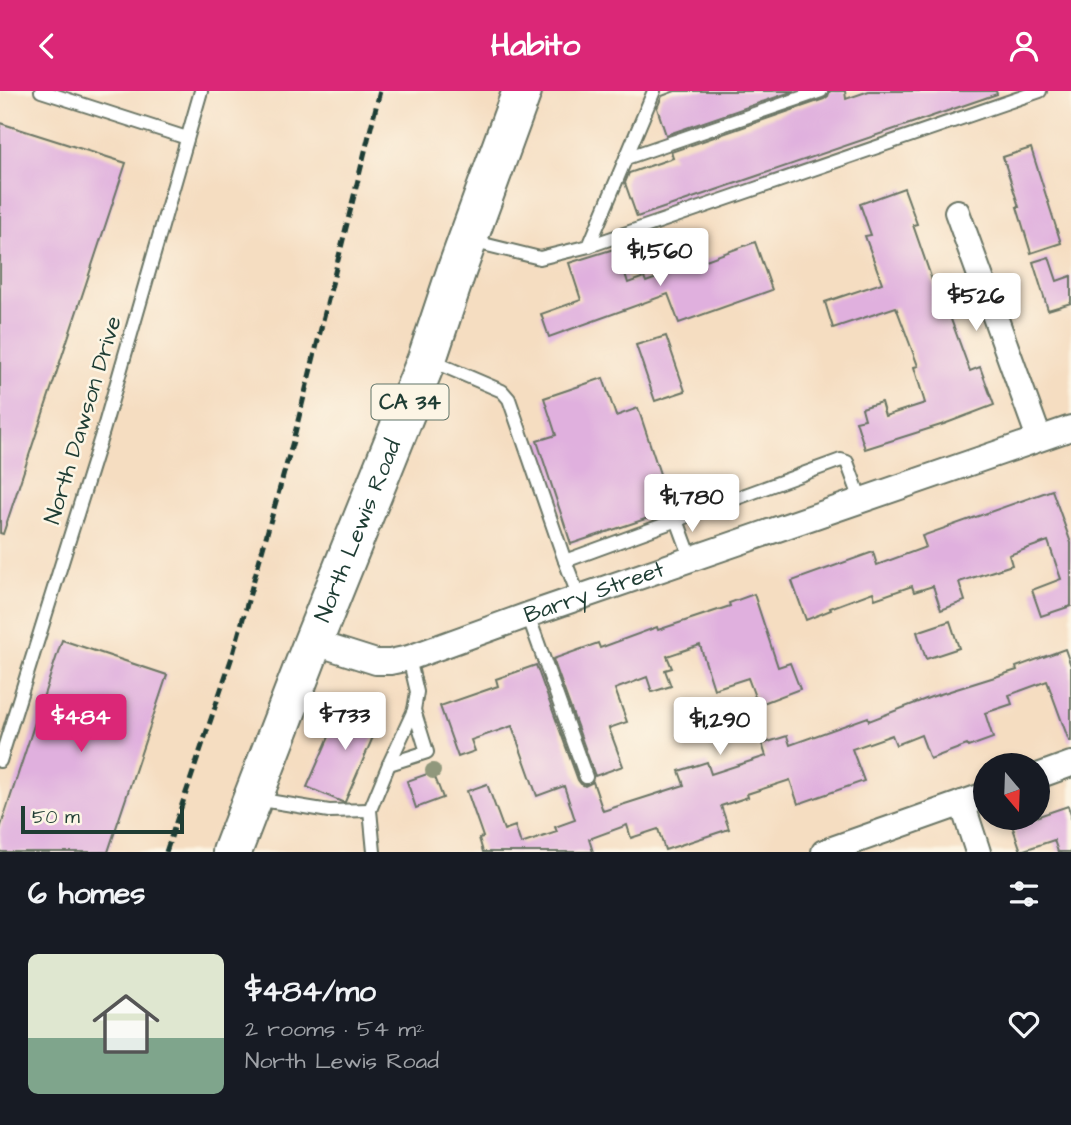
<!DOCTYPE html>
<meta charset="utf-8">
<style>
body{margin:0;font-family:"Architects Daughter",sans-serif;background:#242831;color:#f1f3f6;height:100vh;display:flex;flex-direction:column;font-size:26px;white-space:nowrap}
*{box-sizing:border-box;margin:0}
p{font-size:23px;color:#9ea1a6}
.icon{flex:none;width:38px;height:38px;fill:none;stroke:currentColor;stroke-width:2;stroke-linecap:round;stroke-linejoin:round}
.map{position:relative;height:761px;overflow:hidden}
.drawer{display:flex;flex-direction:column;background:#171b24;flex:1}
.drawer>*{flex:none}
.needle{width:46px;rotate:161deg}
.fabs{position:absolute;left:973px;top:662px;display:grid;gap:14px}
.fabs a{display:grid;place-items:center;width:77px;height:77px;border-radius:50%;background:#171b24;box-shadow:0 4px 10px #0003;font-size:35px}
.scale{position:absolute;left:21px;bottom:18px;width:163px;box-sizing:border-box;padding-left:7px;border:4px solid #1f3d34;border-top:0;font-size:19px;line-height:24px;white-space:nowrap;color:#1f3d34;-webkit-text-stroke:5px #fcf5e5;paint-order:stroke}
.price{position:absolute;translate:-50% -60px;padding:0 16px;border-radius:7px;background:#fff;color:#222;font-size:23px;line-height:46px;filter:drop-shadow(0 2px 4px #0008)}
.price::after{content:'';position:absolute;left:50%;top:42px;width:21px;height:16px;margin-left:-10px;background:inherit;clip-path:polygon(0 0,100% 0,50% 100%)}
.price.current{background:#db2777;color:#fff}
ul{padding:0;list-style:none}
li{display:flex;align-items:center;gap:21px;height:175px;padding:0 28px}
li span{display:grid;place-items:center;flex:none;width:196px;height:140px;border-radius:10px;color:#555}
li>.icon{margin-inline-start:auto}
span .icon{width:84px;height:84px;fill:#fffc;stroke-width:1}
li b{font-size:30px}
h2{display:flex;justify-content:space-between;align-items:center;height:84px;padding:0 28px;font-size:30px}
header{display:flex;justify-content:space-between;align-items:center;height:91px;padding:0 28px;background:#db2777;color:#fff;font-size:32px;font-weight:700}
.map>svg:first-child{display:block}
.building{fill:#e0b0de}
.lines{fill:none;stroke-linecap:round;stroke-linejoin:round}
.service-casing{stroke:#6a7565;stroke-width:16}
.minor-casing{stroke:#6a7565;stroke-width:28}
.primary-casing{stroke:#6a7565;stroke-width:42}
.service{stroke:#fff;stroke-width:12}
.minor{stroke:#fff;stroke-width:24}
.primary{stroke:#fff;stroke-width:38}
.rail{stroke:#1f3d34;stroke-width:5;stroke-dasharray:10 5;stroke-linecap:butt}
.tree{fill:#90987c}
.labels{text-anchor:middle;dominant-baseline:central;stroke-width:5;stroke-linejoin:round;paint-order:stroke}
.shield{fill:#fcf5e5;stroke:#617469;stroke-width:2}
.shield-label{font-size:21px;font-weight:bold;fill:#1f3d34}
.street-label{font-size:23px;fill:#1f3d34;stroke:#fcf5e5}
</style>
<header><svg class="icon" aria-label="back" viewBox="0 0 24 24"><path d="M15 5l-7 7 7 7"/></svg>Habito<svg class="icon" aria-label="person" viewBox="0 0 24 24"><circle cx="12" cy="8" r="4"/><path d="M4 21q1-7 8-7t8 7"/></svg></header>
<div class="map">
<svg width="1071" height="761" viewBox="0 0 1071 761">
<rect width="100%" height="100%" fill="#fcf5e5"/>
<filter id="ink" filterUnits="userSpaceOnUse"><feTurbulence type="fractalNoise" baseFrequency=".0143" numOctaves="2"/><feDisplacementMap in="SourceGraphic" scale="14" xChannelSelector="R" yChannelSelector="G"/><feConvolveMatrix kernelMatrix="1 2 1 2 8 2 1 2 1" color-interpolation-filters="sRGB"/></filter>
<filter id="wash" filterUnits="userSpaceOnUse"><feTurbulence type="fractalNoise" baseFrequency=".00686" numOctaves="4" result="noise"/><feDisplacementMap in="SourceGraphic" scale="28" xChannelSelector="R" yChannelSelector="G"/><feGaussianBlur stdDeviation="1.57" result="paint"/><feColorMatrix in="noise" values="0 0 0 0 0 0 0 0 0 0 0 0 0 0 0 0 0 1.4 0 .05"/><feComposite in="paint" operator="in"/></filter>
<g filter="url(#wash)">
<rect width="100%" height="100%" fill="#f5ddc1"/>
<g id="blocks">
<g class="building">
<path d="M675,0H794L666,44L657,17L662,5Z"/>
<path d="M830,0H845L846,8L869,0H996L997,3L637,126L625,92L629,82L673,67L671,61L824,8L828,5Z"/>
<path d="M0,32L126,72L3,443L0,442Z"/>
<path d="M1031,57L1061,152L1031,162L1017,116H1019L1003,66Z"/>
<path d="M904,97L917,133L913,134L938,206L942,204L970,280L980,276L994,314L944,333L865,358L856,330L865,328L862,317L881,311L885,325L925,312L914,276L918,275L896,216L833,237L825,211L882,192L865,145L871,144L860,113Z"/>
<path d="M755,151L772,199L679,232L668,203L549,246L541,223L581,209L569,172L617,157L628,192L644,186L646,191Z"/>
<path d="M1049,166L1057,190L1071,185V212L1048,219L1033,171Z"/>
<path d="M666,245L685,300L655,310L636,254Z"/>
<path d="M603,287L616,325L638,317L672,419L571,453L537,350L556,344L544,307Z"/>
<path d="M1052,399L1071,452V515L1041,525L1032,499L1061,488L1048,450L1009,464L1012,474L959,491L965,510L941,519L933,495L914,501L912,495L875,508L873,501L830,517L831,519L806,529L792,490L873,461L877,474L926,456L922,445Z"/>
<path d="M754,503L778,576L790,572L800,598L758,614L748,587L714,598L700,554L667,565L672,577L665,579L671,595L652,601L647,586L615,598L627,631L609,637L623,675L595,685L553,568L598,552L600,557L657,536L658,539L730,515L729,512Z"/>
<path d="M950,530L959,557L926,568L917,541Z"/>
<path d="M62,549L167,584L108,761H0V738Z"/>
<path d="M1065,558L1071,575V650H1069L1047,590L1009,604L1012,613L985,622L993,647L968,656L967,654L930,668L921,644L896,654L892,644L852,658L864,690L798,713L790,689L747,703L748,706L721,715L729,738L665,759L658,738L631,747L627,734L589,748L593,761H483L479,747L483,746L467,700L487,693L504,739L515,735L521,753L557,741L555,736L575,729L564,695L537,705L512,635L471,649L475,660L458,666L440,615L498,595L496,588L536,574L578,689L581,693L585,695L593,691L603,720L684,694L679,680L707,671L711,683L766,665L762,653L787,645L790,654L868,626L869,630L931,606L1017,579L1016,576Z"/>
<path d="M345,609L382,625L345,711H342L307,696Z"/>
<path d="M433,681L443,707L416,717L407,690Z"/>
<path d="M1068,715L1071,724V761H1058L1054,749L1021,760L1012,734Z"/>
</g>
</g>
</g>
<g filter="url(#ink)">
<use href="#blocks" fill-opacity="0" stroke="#6a7565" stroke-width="2"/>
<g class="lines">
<g class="service-casing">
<g id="service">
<path d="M41,0L187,47"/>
<path d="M654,0L589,155L1040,0"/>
<path d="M626,67L821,0"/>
<path d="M471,150L540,167L589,155"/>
<path d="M432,270L502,300L509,308L565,470"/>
<path d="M677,429L691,467"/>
<path d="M579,506L565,470L841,369L847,371L861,409"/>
<path d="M528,524L586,686"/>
<path d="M0,670L103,340L201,0"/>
<path d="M389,673L427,661L414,619"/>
<path d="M256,708L329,720L370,719"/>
<path d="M374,761L370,719L389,673L414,619L417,601L409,567"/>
</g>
</g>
<g class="minor-casing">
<g id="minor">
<path d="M957,121L1039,347"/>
<path id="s1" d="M313,551L376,571H390L409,567L528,524L1071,337"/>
<path d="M1038,685L1071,673"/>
<path d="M962,712L978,761"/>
<path d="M824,761L985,704"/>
</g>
</g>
<g class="primary-casing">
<g id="primary">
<path id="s2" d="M232,761L313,551L427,268L457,178L522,0"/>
</g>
</g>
<use href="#service" class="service"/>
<use href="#minor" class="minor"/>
<use href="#primary" class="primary"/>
<path class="rail" d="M166,761L233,563L293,350L380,0"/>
</g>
<circle class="tree" cx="433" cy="680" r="8"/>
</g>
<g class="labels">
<rect class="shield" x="371.5" y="293.5" width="77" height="35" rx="5"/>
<g class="shield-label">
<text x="410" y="311">CA 34</text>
</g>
<g class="street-label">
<text transform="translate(83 329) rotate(-73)">North Dawson Drive</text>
<text stroke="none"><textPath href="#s2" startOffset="345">North Lewis Road</textPath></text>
<text stroke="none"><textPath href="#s1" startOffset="296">Barry Street</textPath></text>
</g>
</g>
</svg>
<div class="fabs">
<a><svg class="needle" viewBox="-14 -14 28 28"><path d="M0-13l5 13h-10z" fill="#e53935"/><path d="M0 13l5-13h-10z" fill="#9ea1a6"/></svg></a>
</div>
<div class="scale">50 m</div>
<b class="price" style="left:660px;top:197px">$1,560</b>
<b class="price" style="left:976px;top:242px">$526</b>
<b class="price" style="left:692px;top:443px">$1,780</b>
<b class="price" style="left:345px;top:661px">$733</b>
<b class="price current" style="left:81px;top:663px">$484</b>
<b class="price" style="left:720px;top:666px">$1,290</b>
</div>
<section class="drawer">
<h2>6 homes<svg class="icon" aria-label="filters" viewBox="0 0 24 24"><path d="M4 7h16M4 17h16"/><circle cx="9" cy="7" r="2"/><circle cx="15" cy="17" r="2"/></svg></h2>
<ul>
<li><span style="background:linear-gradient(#dfe7d0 60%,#7fa58c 0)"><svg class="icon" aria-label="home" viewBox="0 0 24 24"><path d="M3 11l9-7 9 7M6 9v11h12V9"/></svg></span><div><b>$484/mo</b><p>2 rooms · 54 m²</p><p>North Lewis Road</p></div><svg class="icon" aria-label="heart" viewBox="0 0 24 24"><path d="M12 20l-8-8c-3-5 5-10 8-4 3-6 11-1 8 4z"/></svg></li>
</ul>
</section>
